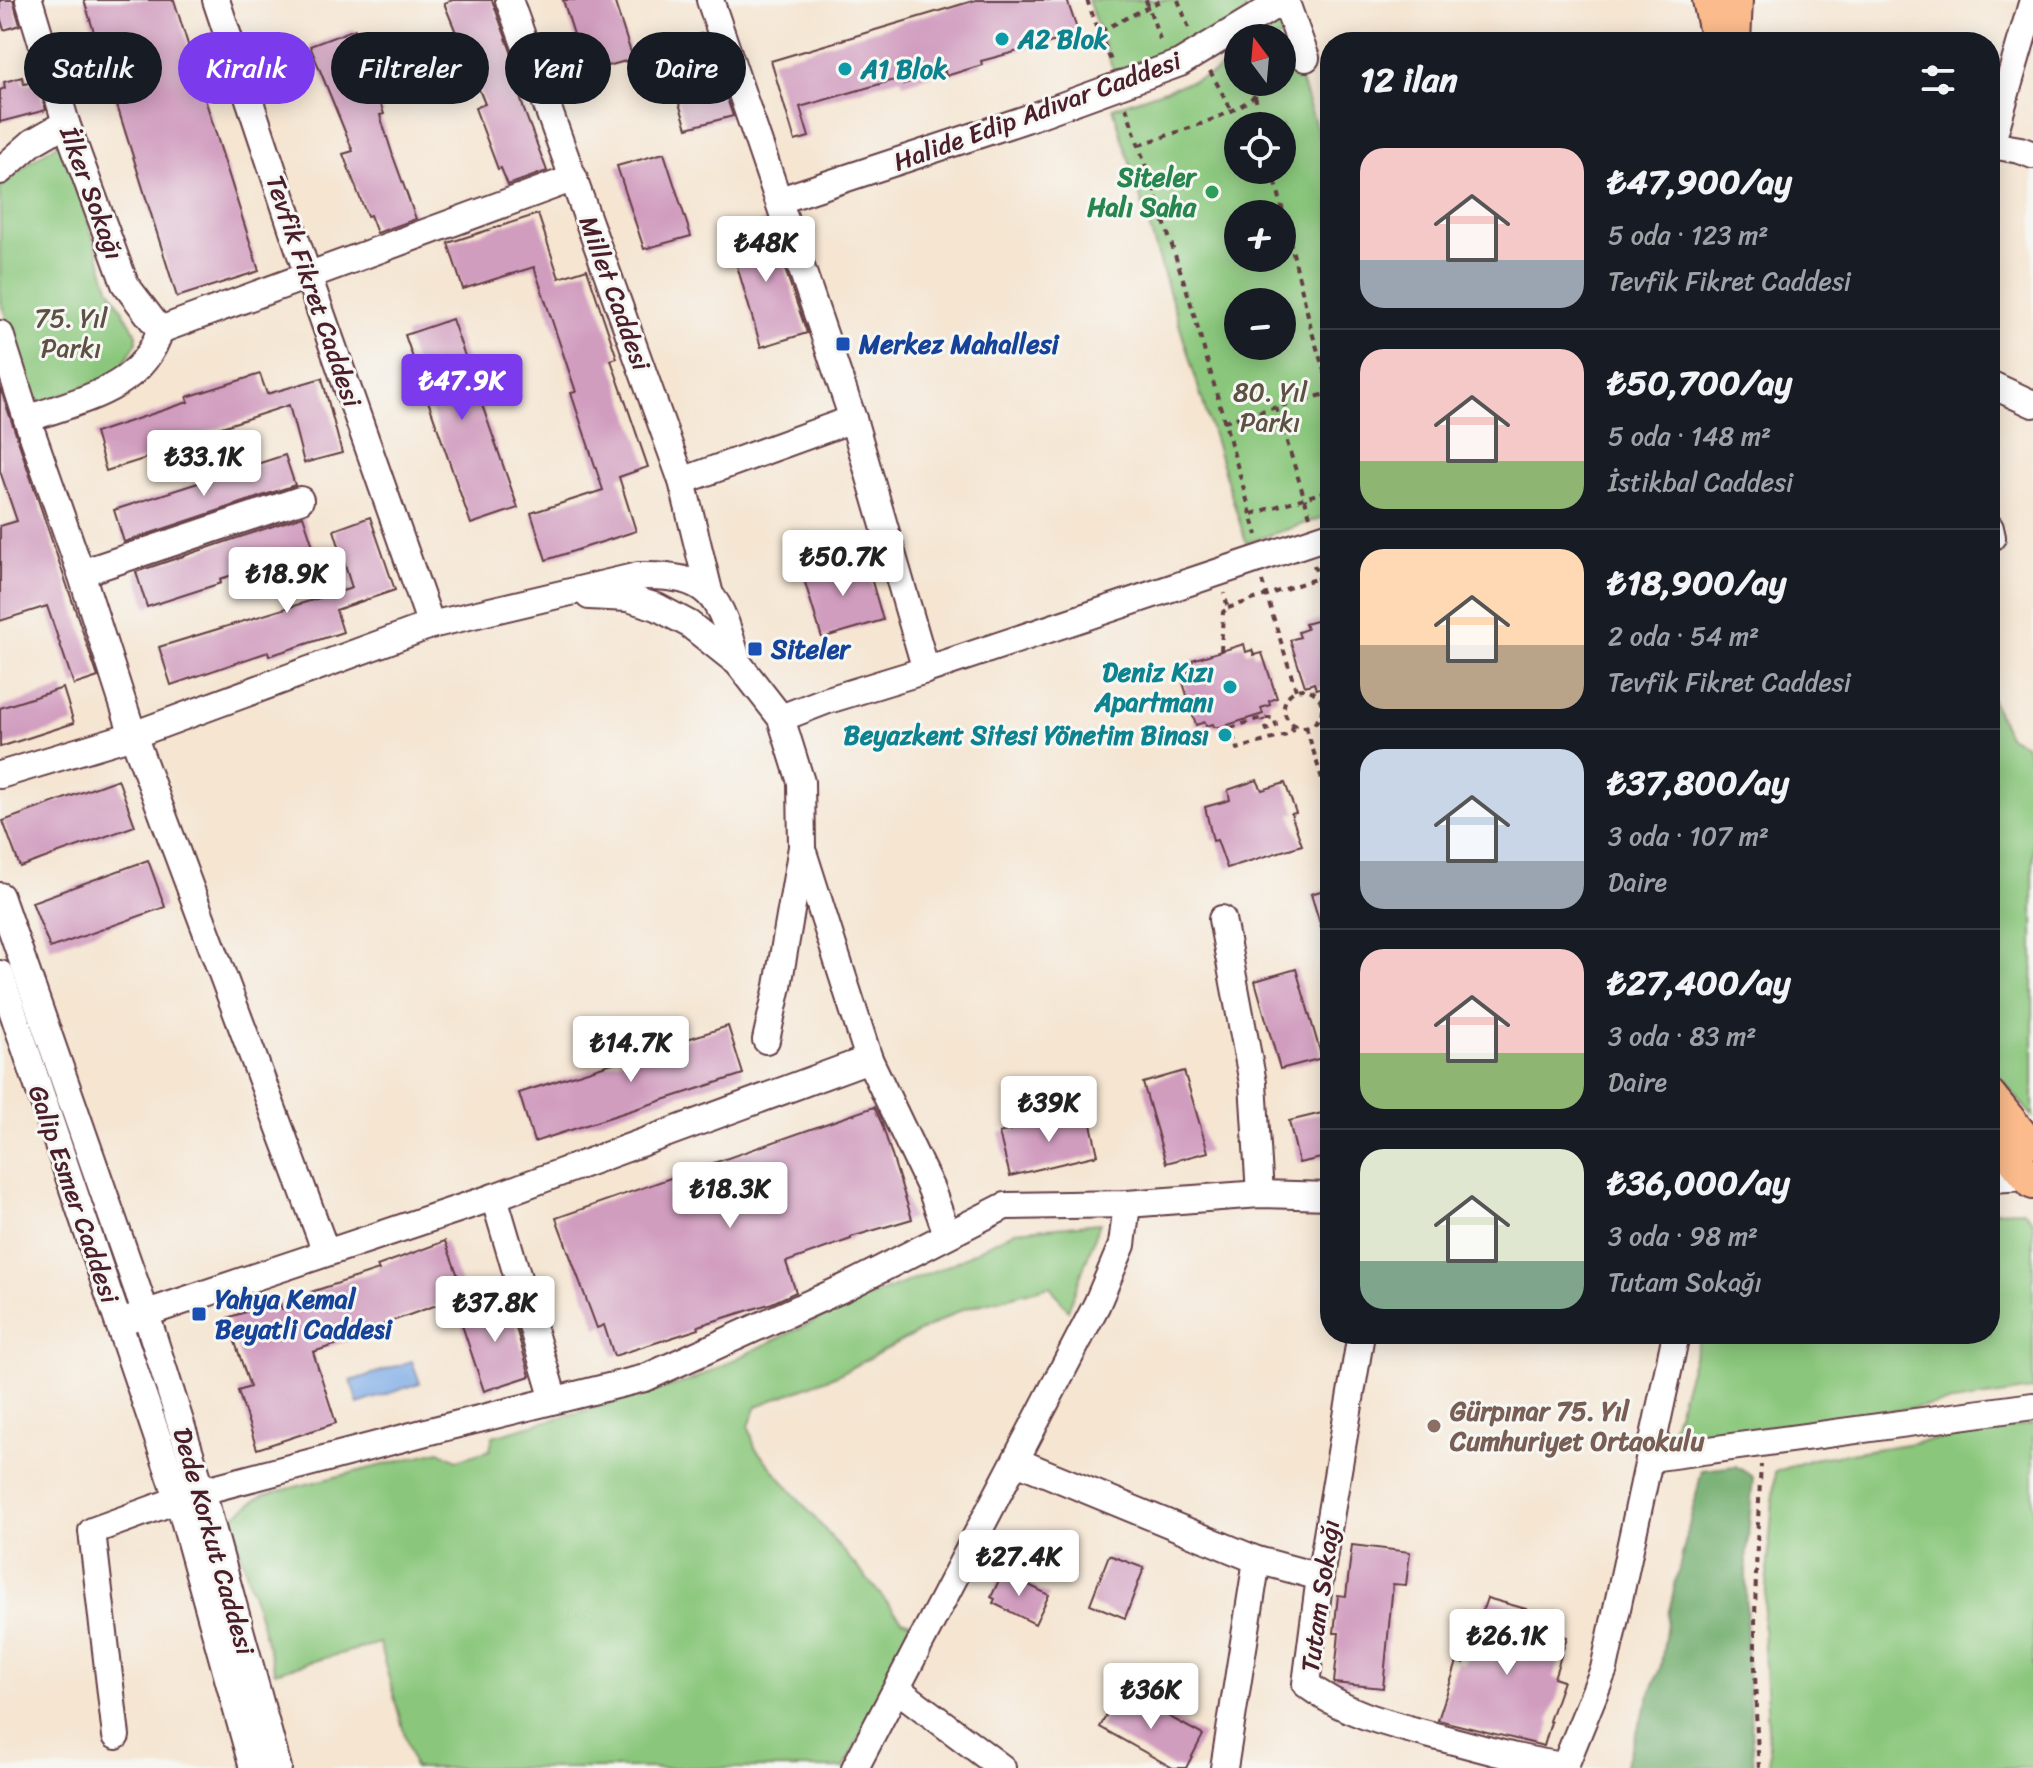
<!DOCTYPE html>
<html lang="tr">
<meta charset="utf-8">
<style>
body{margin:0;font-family:Sriracha,sans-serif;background:#20242c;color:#f1f3f6;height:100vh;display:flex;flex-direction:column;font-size:30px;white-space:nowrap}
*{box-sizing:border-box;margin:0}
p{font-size:26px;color:#9ea1a6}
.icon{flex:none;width:44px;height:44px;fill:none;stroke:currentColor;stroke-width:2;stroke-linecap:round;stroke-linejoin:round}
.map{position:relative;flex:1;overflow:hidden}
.details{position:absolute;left:1320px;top:32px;width:680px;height:1312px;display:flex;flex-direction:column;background:#171b24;border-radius:32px;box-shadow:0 4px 20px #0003}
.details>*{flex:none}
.banner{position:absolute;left:24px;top:32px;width:760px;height:72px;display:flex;gap:16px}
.needle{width:52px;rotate:344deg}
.fabs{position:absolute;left:1224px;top:24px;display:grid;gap:16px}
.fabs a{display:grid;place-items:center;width:72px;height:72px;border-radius:50%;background:#171b24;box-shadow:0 4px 20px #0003;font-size:40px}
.price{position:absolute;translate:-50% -68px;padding:0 18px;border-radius:8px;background:#fff;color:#222;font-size:26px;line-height:52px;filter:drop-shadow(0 2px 4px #0008)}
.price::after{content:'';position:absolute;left:50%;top:48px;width:24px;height:18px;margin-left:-12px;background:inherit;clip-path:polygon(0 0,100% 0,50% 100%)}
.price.active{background:#7c3aed;color:#fff}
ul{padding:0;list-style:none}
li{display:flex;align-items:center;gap:24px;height:200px;padding:0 40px}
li+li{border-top:2px solid #363941}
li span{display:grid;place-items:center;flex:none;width:224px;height:160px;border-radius:24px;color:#555}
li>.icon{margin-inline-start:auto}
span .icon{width:96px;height:96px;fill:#fffc;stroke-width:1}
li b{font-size:34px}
h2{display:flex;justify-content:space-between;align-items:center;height:96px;padding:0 40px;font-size:34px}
.chip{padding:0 28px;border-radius:36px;background:#171b24;box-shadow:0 4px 20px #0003;font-size:28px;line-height:72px}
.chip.active{background:#7c3aed;color:#fff}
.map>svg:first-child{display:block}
.green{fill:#8ac77c;stroke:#6a7354;stroke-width:2;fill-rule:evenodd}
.forest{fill:#6fac6c;stroke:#5c664c;stroke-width:2}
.water{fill:#7caae6;stroke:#636488;stroke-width:2}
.building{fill:#d19dbf}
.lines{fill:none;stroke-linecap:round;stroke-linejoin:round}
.minor-casing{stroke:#643d44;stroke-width:30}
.major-casing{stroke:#643d44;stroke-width:36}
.path{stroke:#643d44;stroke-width:4;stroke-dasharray:6 6;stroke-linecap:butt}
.minor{stroke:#fff;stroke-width:26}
.major{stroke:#fbbb8c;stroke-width:32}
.culture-dot{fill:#0f9aa8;stroke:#f6f6f2;stroke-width:3}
.leisure-dot{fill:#2e9e5b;stroke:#f6f6f2;stroke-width:3}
.transit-dot{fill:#1a4fb4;stroke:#f6f6f2;stroke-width:3}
.education-dot{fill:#8d6e63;stroke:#f6f6f2;stroke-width:3}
.labels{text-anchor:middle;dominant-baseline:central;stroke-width:6;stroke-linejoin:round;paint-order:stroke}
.culture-label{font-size:26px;font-weight:bold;fill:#0d838f;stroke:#f6f6f2;text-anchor:start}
.street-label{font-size:26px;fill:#4a1f2b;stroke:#f6f6f2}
.leisure-label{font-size:26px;font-weight:bold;fill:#27864d;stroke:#f6f6f2;text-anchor:end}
.park-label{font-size:26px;fill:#5d5143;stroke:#f6f6f2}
.transit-label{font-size:26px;font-weight:bold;fill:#164399;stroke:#f6f6f2;text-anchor:start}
.education-label{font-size:26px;font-weight:bold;fill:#785e54;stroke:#f6f6f2;text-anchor:start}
</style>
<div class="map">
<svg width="2033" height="1768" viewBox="0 0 2033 1768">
<rect width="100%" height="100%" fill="#f6f6f2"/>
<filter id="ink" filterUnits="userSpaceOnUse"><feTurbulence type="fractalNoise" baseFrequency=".0125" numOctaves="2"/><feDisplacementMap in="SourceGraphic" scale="16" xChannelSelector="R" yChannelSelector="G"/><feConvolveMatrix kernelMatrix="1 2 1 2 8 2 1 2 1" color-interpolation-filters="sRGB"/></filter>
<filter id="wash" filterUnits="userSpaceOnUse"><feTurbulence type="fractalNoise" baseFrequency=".006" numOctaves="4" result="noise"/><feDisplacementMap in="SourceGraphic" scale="32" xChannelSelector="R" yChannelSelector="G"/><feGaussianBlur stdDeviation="1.8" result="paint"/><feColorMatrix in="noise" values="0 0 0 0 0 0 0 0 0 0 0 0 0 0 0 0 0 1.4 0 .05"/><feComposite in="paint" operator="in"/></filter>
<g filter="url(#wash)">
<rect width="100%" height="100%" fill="#f5e5d1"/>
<g class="green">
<path d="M1088,0H1242L1250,21L1119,86Z"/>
<path d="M1280,18L1330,169V515L1246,543L1113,108L1212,74L1238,55V82H1282V38H1257ZM1238,126H1282V170H1238ZM1238,214H1282V258H1238ZM1238,302H1282V346H1238Z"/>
<path d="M62,141L109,287L136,333L137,342L116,375L38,404L0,301V188L33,160Z"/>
<path d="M1990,696L2008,736L2025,744L2033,765V1117L1990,1066Z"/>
<path d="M2023,1210L2033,1221V1390L1732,1435L1683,1437L1672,1429L1701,1334H1990V1211Z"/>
<path d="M1100,1223L1068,1310L1050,1286L963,1309L837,1375L757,1406L749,1426L755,1448L902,1620L917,1625L844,1768H414L379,1643L275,1672L231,1518L263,1495L439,1451L457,1460L490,1450L493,1436L690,1381L835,1311L954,1263L1015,1231Z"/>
<path d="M2033,1424V1768H1770L1763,1628L1775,1472L1812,1459Z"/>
</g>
<path class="forest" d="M1736,1466L1753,1477L1746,1562L1747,1671L1754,1768H1624L1661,1665L1668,1615L1702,1470Z"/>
<path class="water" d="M412,1361L420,1383L358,1404L351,1381Z"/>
<g id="blocks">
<g class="building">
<path d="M0,0H13L20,25L4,30L0,17Z"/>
<path d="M84,0H174L259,271L177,297Z"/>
<path d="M453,0H492L518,71L513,73L524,110L547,171L508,185L501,168L498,169L475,108L485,104L444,3Z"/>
<path d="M563,0H614L633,59L586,72Z"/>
<path d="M976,0H1067L1079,35L981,61L982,65L946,76L945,71L903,84L901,78L800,107L809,137L795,141L771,61Z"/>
<path d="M355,29L384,114L380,115L393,156L416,219L377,233L370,215L367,216L343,154L353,151L310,46Z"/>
<path d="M704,33L733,116L687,128L660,45Z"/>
<path d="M22,77L24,84L37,81L46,110L0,122V90L5,88L4,82Z"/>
<path d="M664,153L691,236L644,249L617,166Z"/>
<path d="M538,214L559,278L587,269L617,358L611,360L648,467L619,477L636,531L546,560L531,513L603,490L571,393L576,392L534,267L463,289L448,243Z"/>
<path d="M768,220L807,333L761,347L727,232Z"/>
<path d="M452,319L518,508L471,524L405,335Z"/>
<path d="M260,374L267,394L322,378L342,453L304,463L289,405L179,441L181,447L106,471L95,433L188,402L187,397Z"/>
<path d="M0,387L98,677L74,685L47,606L0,621V526L17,521L0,471Z"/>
<path d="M285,455L295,485L124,542L114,510Z"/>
<path d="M303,516L314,549L220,579L221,583L147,607L136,572Z"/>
<path d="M370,517L395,590L336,610L343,632L269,656L268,652L171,685L159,647L352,588L334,530Z"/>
<path d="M865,557L883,620L822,638L803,576Z"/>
<path d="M1330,617V685L1316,689L1314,683L1305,686L1290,640L1300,637L1298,632L1307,629L1305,624Z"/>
<path d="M1244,644L1246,652L1252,650L1254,655L1262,653L1277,698L1269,701L1270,705L1261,708L1263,714L1221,727H1214L1213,724L1206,726L1205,722L1196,725L1181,676L1189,674L1187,668L1194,666L1192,660Z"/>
<path d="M63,688L74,723L0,747V708Z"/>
<path d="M118,779L135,826L20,867L3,821Z"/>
<path d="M1257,780L1262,790L1285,783L1296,813L1291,814L1302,845L1227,868L1217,840L1213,841L1205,807L1230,800L1228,790Z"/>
<path d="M148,860L165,907L50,948L32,902Z"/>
<path d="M1330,888V943H1326L1311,894Z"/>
<path d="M1296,969L1322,1058L1280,1069L1255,981Z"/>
<path d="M728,1026L743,1074L534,1142L519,1093Z"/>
<path d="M1184,1071L1208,1152L1166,1163L1143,1083Z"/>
<path d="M874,1107L882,1124L912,1219L851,1237V1239L786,1262L796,1292L772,1303L698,1326L699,1329L614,1356L604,1325L597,1328L556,1218Z"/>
<path d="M1088,1111L1098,1155L1010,1176L999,1133Z"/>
<path d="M1330,1111V1156L1299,1163L1289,1121Z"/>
<path d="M445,1241L465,1295L384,1324L385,1329L313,1352L336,1423L257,1449L238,1391L250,1387L227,1318L279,1301L282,1309L313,1300L311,1292L379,1270L377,1266Z"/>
<path d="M507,1297L530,1376L484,1391L458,1313Z"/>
<path d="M1352,1545L1410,1552L1406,1585L1393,1584L1383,1688L1334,1683L1339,1633H1334L1338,1595L1346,1596Z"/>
<path d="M1109,1555L1144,1568L1125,1618L1090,1604Z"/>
<path d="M1003,1572L1049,1595L1035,1624L993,1603L995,1599L991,1597Z"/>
<path d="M1487,1598L1526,1609L1523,1620L1567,1637L1554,1678L1563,1681L1549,1721L1551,1722L1544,1746L1438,1720L1457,1662L1464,1664Z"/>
<path d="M1120,1690L1203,1735L1186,1768H1173L1100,1727Z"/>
</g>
</g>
</g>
<g filter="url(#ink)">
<use href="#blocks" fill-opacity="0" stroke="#643d44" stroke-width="2"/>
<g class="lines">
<g class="minor-casing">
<g id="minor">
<path d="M29,0L66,123L125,284L160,330"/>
<path d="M216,0L308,276L431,625"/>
<path d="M509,0L682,481L709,591"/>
<path d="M710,0L853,419L926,670"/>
<path d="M1285,0L1306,58"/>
<path d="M1991,145L2020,150L2033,155"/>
<path d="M1990,148L2033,0"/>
<path d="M0,171L33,142L66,123"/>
<path d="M780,200L1026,119L1180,63L1284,0"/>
<path d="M0,334L27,419L81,573L133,735L326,1252"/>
<path d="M1990,384L2033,404"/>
<path d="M27,419C79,400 142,390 160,330L574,178"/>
<path d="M682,481L853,419"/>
<path d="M1990,528L1992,537"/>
<path d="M81,573L300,500"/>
<path d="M589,596L628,598L657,607L689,624L738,663L781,718L801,782L802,847L778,986L766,1040"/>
<path d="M781,718L825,701L926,670L1330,535"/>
<path d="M0,775L133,735L431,625L638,576C713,574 719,597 738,663"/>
<path d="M804,855L869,1059L931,1189L947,1234"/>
<path d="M0,896L146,1314L202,1491L278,1768"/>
<path d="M1222,919L1253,1083L1260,1194"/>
<path d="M0,974L178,1498L253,1768"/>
<path d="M1990,1179L2028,1177"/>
<path d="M494,1197L554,1400"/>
<path d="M129,1319L494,1197L869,1059"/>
<path d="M1361,1334L1320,1577L1306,1684C1346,1716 1402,1727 1450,1740C1488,1750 1525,1761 1565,1766"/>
<path d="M1651,1458L2033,1406"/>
<path d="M1016,1461L1257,1560L1320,1577"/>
<path d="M897,1689L1002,1768"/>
<path d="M116,1736L92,1531L202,1491L430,1431L645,1378L846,1287L1005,1206L1127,1204L1260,1194L1330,1196"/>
<path d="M855,1768L1097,1304L1122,1245L1127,1204"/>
<path d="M1224,1768L1257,1560"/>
<path d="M1564,1768L1604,1669L1676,1334"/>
</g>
</g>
<g class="major-casing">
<g id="major">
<path d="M1709,0L1718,42"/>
<path d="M1734,42L1736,0"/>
<path d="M1990,1096L2028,1143"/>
<path d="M1990,1130L2033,1183"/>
</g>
</g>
<g class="path">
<path d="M1087,0L1099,32L1162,0"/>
<path d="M1146,0L1162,45"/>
<path d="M1178,0L1190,31"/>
<path d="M1099,32L1112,63"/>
<path d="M1210,71L1232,111"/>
<path d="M1255,96L1262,126"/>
<path d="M1126,107L1189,297L1257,535"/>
<path d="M1140,145C1179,130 1243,116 1269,82"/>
<path d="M1273,170L1312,332L1330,390"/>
<path d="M1276,407L1311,519"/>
<path d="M1224,421L1330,393"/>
<path d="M1252,514L1330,490"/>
<path d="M1314,565L1330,617"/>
<path d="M1262,581L1296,690"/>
<path d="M1228,608L1330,574"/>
<path d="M1221,651L1223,612L1228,608L1224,593"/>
<circle cx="1303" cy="708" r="19"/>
<path d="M1322,705L1330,703"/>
<path d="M1306,727L1330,805"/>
<path d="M1231,728C1244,724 1262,715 1275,719L1276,726L1267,730L1263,719"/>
<path d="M1227,730L1231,728L1237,749L1287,735L1292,731L1293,724"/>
<path d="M1759,1768C1752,1667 1755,1566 1761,1465"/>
</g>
<use href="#minor" class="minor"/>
<use href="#major" class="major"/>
</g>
</g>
<g class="culture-dot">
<circle cx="1002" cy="39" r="8"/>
<circle cx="845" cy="69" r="8"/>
<circle cx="1230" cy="687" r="8"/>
<circle cx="1225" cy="735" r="8"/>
</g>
<circle class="leisure-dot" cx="1212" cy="192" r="8"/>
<g class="transit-dot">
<rect x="835" y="336" width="16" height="16" rx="4"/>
<rect x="747" y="641" width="16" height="16" rx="4"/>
<rect x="191" y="1306" width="16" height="16" rx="4"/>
</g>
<circle class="education-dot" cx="1434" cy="1426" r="8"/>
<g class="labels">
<g class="culture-label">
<text x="1018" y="39">A2 Blok</text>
<text x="861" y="69">A1 Blok</text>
<text x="1214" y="672" text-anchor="end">Deniz Kızı<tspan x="1214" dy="30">Apartmanı</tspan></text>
<text x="1209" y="735" text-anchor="end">Beyazkent Sitesi Yönetim Binası</text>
</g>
<g class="street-label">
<text transform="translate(1037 111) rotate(-20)">Halide Edip Adıvar Caddesi</text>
<text transform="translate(92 193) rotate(70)">İlker Sokağı</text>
<text transform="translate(314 291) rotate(71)">Tevfik Fikret Caddesi</text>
<text transform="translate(615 293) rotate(70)">Millet Caddesi</text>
<text transform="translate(74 1194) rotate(71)">Galip Esmer Caddesi</text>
<text transform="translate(214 1541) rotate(74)">Dede Korkut Caddesi</text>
<text transform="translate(1320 1596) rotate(-82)">Tutam Sokağı</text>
</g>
<g class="leisure-label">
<text x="1196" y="177">Siteler<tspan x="1196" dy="30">Halı Saha</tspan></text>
</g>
<g class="park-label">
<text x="71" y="318">75. Yıl<tspan x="71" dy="30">Parkı</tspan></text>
<text x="1270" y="392">80. Yıl<tspan x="1270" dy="30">Parkı</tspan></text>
</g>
<g class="transit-label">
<text x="859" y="344">Merkez Mahallesi</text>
<text x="771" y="649">Siteler</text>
<text x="215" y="1299">Yahya Kemal<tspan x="215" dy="30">Beyatli Caddesi</tspan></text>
</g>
<g class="education-label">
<text x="1450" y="1411">Gürpınar 75. Yıl<tspan x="1450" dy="30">Cumhuriyet Ortaokulu</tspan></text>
</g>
</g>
</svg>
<div class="fabs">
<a><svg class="needle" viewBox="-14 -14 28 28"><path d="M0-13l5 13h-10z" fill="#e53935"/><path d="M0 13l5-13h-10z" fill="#9ea1a6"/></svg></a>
<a><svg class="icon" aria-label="locate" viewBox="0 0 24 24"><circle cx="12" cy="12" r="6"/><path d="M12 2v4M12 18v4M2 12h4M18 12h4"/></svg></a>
<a>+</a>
<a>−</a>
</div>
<b class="price" style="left:766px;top:284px">₺48K</b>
<b class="price active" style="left:462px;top:422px">₺47.9K</b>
<b class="price" style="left:204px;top:498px">₺33.1K</b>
<b class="price" style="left:843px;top:598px">₺50.7K</b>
<b class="price" style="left:287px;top:615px">₺18.9K</b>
<b class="price" style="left:631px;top:1084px">₺14.7K</b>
<b class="price" style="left:1049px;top:1144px">₺39K</b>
<b class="price" style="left:730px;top:1230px">₺18.3K</b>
<b class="price" style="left:495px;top:1344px">₺37.8K</b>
<b class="price" style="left:1019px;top:1598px">₺27.4K</b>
<b class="price" style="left:1507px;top:1677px">₺26.1K</b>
<b class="price" style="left:1151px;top:1731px">₺36K</b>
<div class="banner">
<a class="chip">Satılık</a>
<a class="chip active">Kiralık</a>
<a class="chip">Filtreler</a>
<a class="chip">Yeni</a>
<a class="chip">Daire</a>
</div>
<section class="details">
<h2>12 ilan<svg class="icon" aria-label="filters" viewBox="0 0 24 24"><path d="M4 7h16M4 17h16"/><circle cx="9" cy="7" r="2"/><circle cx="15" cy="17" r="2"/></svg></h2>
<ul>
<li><span style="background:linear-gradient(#f6c9c9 70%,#9aa5b1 0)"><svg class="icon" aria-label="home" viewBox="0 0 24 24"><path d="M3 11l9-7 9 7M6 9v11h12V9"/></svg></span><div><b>₺47,900/ay</b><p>5 oda · 123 m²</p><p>Tevfik Fikret Caddesi</p></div></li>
<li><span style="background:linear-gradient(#f6c9c9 70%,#8fb573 0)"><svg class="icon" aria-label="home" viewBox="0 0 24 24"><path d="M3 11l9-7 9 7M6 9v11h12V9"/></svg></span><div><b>₺50,700/ay</b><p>5 oda · 148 m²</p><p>İstikbal Caddesi</p></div></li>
<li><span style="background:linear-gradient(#ffd9b3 60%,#b9a48a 0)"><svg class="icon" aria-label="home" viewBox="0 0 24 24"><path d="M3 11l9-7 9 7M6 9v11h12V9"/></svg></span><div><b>₺18,900/ay</b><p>2 oda · 54 m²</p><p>Tevfik Fikret Caddesi</p></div></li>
<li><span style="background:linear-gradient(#c9d6e8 70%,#9aa5b1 0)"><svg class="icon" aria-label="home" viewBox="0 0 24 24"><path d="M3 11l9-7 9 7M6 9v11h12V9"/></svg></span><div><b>₺37,800/ay</b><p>3 oda · 107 m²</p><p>Daire</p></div></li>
<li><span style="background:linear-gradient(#f6c9c9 65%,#8fb573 0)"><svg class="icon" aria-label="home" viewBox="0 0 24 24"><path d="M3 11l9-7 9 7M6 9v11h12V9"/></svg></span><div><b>₺27,400/ay</b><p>3 oda · 83 m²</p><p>Daire</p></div></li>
<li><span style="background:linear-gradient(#dfe7d0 70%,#7fa58c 0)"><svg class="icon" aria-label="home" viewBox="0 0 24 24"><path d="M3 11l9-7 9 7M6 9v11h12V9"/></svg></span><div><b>₺36,000/ay</b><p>3 oda · 98 m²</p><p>Tutam Sokağı</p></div></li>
</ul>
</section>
</div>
